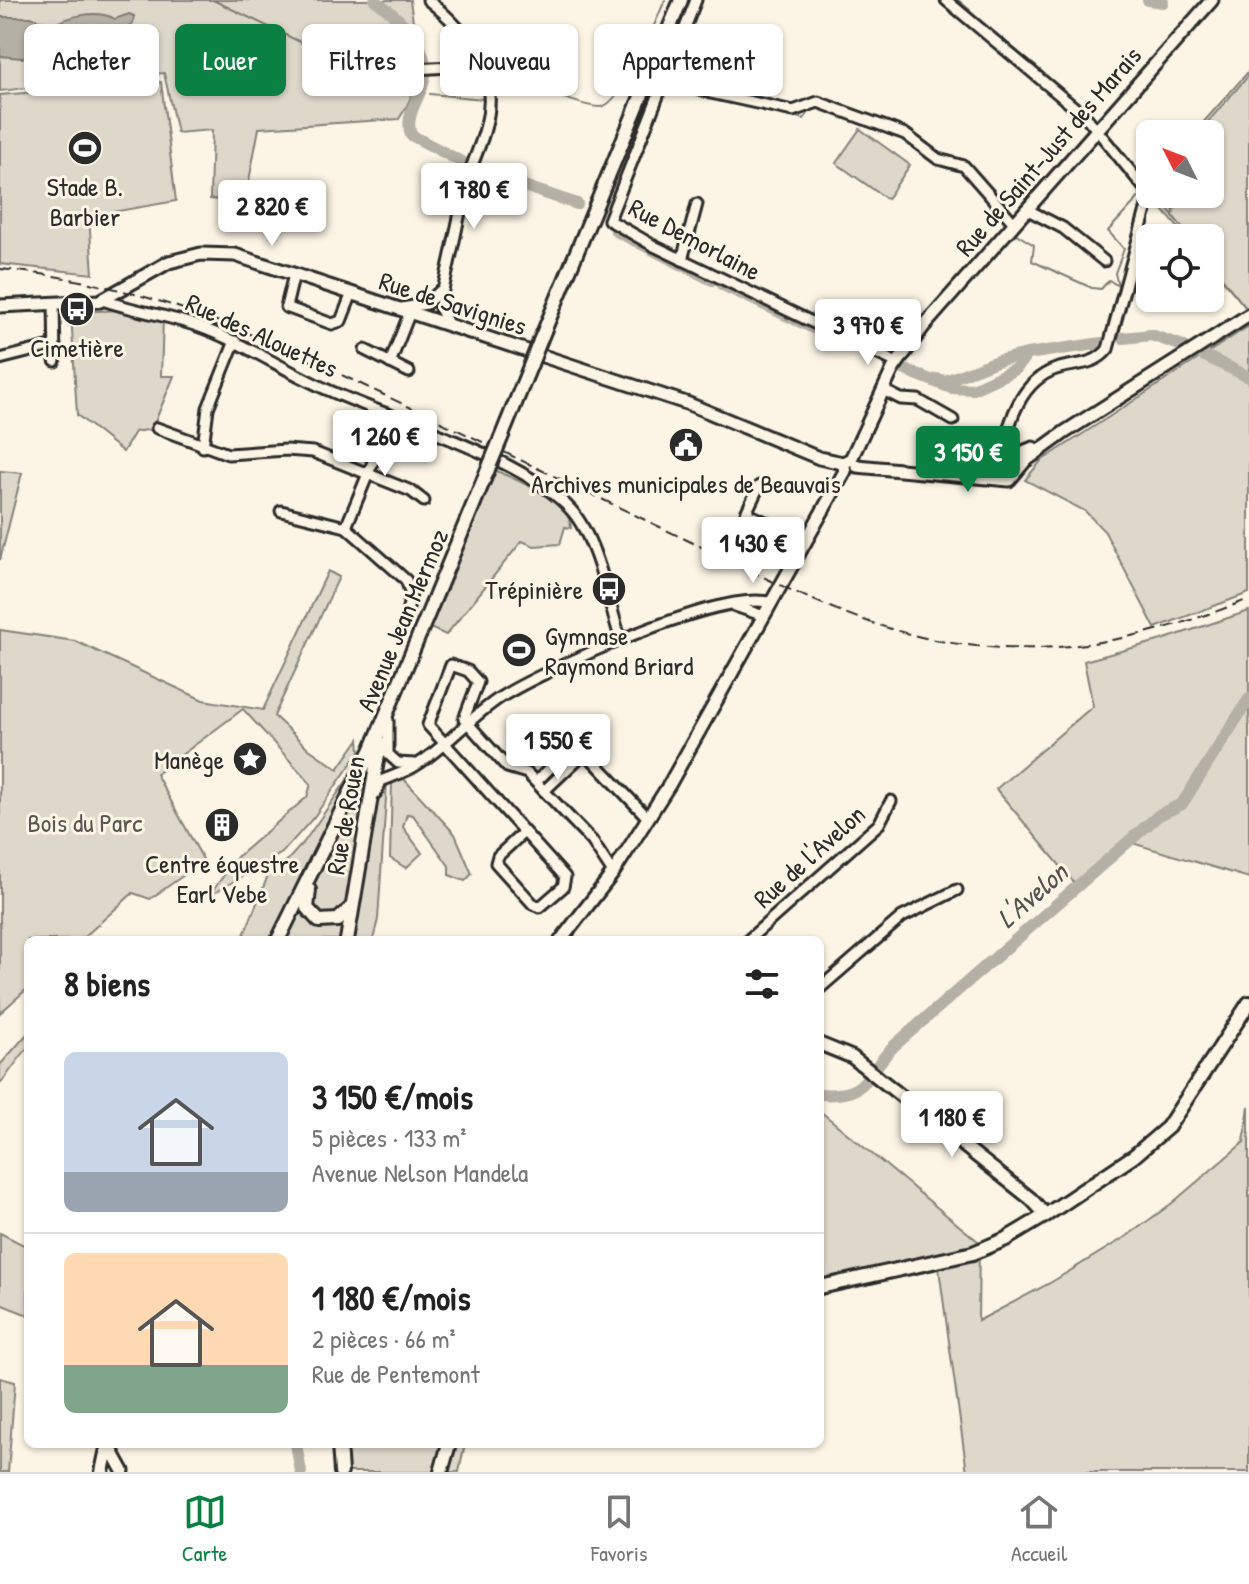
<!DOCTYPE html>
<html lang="fr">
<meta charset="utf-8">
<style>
body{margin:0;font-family:"Patrick Hand",sans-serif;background:#f2f2f2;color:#222;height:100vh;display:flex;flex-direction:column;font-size:30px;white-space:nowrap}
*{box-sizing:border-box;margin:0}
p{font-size:26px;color:#767676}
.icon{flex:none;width:44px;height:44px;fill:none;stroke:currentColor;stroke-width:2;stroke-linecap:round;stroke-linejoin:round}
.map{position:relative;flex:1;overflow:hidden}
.panel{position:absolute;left:24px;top:936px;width:800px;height:512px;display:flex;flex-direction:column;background:#fff;border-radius:12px;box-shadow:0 2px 6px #0004}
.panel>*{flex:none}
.top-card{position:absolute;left:24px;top:24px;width:800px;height:72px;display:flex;gap:16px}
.needle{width:52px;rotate:312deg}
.controls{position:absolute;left:1136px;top:120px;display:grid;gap:16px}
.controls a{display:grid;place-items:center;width:88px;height:88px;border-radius:12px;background:#fff;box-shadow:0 2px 6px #0004;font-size:40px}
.price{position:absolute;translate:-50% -68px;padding:0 18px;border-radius:8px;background:#fff;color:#222;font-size:26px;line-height:52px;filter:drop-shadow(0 2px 4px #0008)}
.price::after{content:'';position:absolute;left:50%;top:48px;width:24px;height:18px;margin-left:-12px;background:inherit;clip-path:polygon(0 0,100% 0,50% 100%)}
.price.on{background:#0b8043;color:#fff}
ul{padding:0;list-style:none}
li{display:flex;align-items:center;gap:24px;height:200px;padding:0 40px}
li+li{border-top:2px solid #e0e0e0}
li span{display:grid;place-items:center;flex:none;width:224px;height:160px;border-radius:12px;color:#555}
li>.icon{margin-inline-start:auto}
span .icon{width:96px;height:96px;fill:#fffc;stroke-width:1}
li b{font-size:34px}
h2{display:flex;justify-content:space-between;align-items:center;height:96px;padding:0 40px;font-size:34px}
.chip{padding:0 28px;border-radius:12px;background:#fff;box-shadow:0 2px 6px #0004;font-size:28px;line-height:72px}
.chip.on{background:#0b8043;color:#fff}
.tab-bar{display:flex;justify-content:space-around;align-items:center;height:112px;border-top:2px solid #e0e0e0;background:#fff;font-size:22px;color:#767676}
.tab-bar a{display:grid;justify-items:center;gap:4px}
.tab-bar .on{color:#0b8043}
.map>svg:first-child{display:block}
.green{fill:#ded8ca;stroke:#84827a;stroke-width:2}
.water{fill:#b4b0a5;stroke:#7d7b74;stroke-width:2}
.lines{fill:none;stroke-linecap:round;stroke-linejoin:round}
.stream{stroke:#7d7b74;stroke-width:2}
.river{stroke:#b4b0a5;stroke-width:12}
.minor-casing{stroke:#2b2b2b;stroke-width:15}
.tertiary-casing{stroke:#2b2b2b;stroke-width:17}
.secondary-casing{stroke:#2b2b2b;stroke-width:18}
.minor{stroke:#fcf5e5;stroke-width:9}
.tertiary{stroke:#fcf5e5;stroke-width:11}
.secondary{stroke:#fcf5e5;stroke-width:12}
.rail{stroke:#2b2b2b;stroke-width:2;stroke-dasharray:12 6;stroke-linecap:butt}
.secondary-bridge-casing{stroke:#2b2b2b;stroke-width:18;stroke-linecap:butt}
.secondary-bridge{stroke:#fcf5e5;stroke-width:12}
.labels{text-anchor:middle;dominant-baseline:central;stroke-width:6;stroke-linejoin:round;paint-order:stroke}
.street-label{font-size:26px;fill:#2b2b2b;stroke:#fcf5e5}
.poi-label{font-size:26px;fill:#2b2b2b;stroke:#fcf5e5}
.park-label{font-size:26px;fill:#585653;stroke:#fcf5e5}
.water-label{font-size:28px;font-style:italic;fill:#545350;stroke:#fcf5e5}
</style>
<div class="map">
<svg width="1249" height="1472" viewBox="0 0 1249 1472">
<rect width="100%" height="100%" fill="#fcf5e5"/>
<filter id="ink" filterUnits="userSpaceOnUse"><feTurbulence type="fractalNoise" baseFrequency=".0125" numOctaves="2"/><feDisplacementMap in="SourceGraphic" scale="16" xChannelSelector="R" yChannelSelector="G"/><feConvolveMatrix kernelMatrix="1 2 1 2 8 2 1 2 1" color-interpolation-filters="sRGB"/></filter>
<g filter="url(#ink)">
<g class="green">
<path d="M0,0H410C416,50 429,75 399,119L259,128L245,202L210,199L212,130L177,133L164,73L0,91Z"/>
<path d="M1249,75V306L1246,308L1210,265V238H1187L1145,189L1150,184V194H1210V134H1197Z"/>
<path d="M161,82L176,201L89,216L93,274L0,264V95Z"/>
<path d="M860,129L910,165L887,199L836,163Z"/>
<path d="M124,310L163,319L161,376H174L152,429L135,432L123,452L77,415L71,312Z"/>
<path d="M1249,326V593L1155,628L1105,532L1085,511L1025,480L1041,461Z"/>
<path d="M495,470C518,482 570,498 571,528L565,527L560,544L534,546L522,541L446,635L430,628Z"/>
<path d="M0,471L22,473L0,560Z"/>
<path d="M328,571L339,577L274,716L309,749L338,769L359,739L360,751L314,817L282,853L209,896L237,857L307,797L311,784L243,709L156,774L204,861L150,899L133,893L81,940H28V988L0,1013V630L75,641L203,700L263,710Z"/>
<path d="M1249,611V878L1129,842L1077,886L996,789L1093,706L1084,661L1162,640Z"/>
<path d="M358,764L273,940H242L269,873L285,863L304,842Z"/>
<path d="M369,769L348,904L340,914L320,917L310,907L313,886Z"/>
<path d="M402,777L455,834L472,874L465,881L449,875V866L413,815L407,814L403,827L422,853L406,868L390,858L392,782Z"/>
<path d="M387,783L378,919L373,940H350L380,787Z"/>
<path d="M302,902L312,920L346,918L342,940H283Z"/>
<path d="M28,1033V1047L0,1084V1065Z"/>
<path d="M1249,1106V1472H967L939,1269L820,1295V1111L979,1242L978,1321L1050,1283L1127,1236L1171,1204L1244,1142Z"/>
<path d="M0,1233L28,1247V1315L0,1304Z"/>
<path d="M0,1378L15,1382L8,1472H0Z"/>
<path d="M344,1444H465L459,1472H349Z"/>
</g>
<path class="water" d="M129,14L134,16L133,24L91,54L48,52L22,58L0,56V17H31L52,25C70,16 97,9 115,19Z"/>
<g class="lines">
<g class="stream">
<path d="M213,0L354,68L411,90"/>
<path d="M958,0L970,10"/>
<path d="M668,84L709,97"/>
<path d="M430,94L484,99"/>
<path d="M545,94C564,95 582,107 600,107C621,107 657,19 665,0"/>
<path d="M723,100L744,105"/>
<path d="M833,112L891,134"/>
<path d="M790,115L804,119L812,108"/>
<path d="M1193,134L1249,71"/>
<path d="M970,179L1007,223"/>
<path d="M1177,194L1173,216L1191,238"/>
<path d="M1155,195L1172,214"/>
<path d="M1013,232L1034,245L1032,261L1092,288L1101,289L1109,280L1118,286L1115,273L1124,249L1108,231L1143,193"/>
<path d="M1210,263L1246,308"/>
</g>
<g class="river">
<path d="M375,0C402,20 436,50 422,87C416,103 405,118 411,135L477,170L577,204"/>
<path d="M1148,0L1163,2"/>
<path d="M616,231L712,280"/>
<path d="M723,285L828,335"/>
<path d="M1123,338L1151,335L1183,346"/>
<path d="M1201,354L1249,377"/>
<path d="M888,363L951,388L973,389L1016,369L1027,354L1102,343"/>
<path d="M937,379L945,381L997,361L1027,354"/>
<path d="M820,1094C869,1098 864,1075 895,1045L1159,815L1182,804L1249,699"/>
<path d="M296,1444L301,1472"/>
</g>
<g class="minor-casing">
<g id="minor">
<path d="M428,0C468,32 500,72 486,125C482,143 473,160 468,178C458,218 451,259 441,298L440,308L448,324"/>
<path d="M696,0L609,220L654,246L897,363"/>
<path d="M946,0L1087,118L1150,195L1108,349C1095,366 1075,363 1056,369C1021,381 1009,420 1003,452"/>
<path d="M414,69L451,67L487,72"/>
<path d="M664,77L711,93L793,111L818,102L905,134L938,159L964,166L1014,223"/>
<path d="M1026,209L1063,228L1104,261"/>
<path d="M682,260L697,204"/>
<path d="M294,274L286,307L332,324L341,321L352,293"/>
<path d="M103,300C133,311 167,315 197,326C243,342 283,370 328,390C392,419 527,459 572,511C597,540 609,603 621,641"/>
<path d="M54,304L55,361"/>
<path d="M402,308L426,304L441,290"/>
<path d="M365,350L409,372"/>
<path d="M0,359L55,345"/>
<path d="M390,363L410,312"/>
<path d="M883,390L901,399L918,400L953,420"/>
<path d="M157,428L228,454L286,450L313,452L411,491L424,501"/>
<path d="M203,447L208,408L235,341"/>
<path d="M759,486L746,513L806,541"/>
<path d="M281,511L346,527L406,580L411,594L407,612"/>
<path d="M346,527L392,416"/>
<path d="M735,606L764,616"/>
<path d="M388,720V754L398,763L415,764"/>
<path d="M585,752L648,818"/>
<path d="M536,782L572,746L585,752L544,791"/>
<path d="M376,793L381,781C392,776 404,773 415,766C446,747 470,717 501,697C544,670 726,587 771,603"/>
<path d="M524,832L498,856L496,863L533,904L540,907L563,887L565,877L428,725L451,665L468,671L478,682L464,719L507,767L527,773L592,841L613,873"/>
<path d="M748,940L879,824L891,801"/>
<path d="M820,988L902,917L957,890"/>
</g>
</g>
<g class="tertiary-casing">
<g id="tertiary">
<path d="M0,306L100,301L169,262L201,254L235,255L689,404L819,458L843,463"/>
<path d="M843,463L851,459L893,369L923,327L1212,0"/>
<path d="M857,466L1009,480L1025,461L1065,432L1249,315"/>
<path d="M968,472L984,467L998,453L1018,454L1033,448"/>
<path d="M561,940L613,873L669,785L845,471L843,463"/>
<path d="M820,1044L852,1057L1031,1199L1046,1215"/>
<path d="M108,1444L123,1471"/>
</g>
</g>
<g class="secondary-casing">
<g id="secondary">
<path d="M540,341L681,0"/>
<path d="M501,438L531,364"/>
<path d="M309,890L307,908L319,921L338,920L351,908"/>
<path d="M278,940L371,751L484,479"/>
<path d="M347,940L380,743"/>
<path d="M820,1287L973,1253L1006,1239L1046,1215L1134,1156L1168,1127L1249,1003"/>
<path d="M339,1444L341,1472"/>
<path d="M102,1472L108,1444"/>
<path d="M441,1472L449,1444"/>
</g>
</g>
<use href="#minor" class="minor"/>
<use href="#tertiary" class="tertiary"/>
<use href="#secondary" class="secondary"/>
<path class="rail" d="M0,269C154,284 266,339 403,404C498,449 593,495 687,540C777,583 868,634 968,645C1066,657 1159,635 1249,599"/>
<g class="secondary-bridge-casing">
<g id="secondary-bridge">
<path d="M531,364L540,341"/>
<path d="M484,479L501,438"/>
</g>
</g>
<use href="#secondary-bridge" class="secondary-bridge"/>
</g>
</g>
<defs>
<g id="stadium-disc" transform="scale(1.8)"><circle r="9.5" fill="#2b2b2b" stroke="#fcf5e5"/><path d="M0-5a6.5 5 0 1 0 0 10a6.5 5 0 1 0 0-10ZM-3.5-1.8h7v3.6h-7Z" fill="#fff"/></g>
<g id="bus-disc" transform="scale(1.8)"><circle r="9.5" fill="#2b2b2b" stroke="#fcf5e5"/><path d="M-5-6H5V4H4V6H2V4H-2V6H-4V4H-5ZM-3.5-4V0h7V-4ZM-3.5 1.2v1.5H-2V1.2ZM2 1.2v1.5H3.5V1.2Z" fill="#fff"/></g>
<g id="civic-disc" transform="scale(1.8)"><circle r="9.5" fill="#2b2b2b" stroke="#fcf5e5"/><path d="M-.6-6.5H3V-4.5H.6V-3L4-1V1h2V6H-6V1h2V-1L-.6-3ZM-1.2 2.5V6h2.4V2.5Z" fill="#fff"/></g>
<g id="sight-disc" transform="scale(1.8)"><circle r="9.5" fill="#2b2b2b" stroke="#fcf5e5"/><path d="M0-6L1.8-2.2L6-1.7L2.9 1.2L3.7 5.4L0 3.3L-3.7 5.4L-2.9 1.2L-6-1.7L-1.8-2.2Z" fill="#fff"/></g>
<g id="building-disc" transform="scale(1.8)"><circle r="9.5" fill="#2b2b2b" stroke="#fcf5e5"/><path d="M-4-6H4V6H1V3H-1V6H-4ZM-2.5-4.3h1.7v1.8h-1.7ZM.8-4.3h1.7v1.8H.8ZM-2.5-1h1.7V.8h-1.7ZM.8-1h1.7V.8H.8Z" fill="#fff"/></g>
</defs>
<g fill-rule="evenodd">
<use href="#stadium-disc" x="85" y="148"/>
<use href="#bus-disc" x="77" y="309"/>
<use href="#civic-disc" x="686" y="445"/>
<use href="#bus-disc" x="609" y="589"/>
<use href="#stadium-disc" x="519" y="650"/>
<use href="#sight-disc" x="250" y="759"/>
<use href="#building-disc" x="222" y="825"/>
</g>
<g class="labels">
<g class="street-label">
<text transform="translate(1048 151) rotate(-49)">Rue de Saint-Just des Marais</text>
<text transform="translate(695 239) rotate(28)">Rue Demorlaine</text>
<text transform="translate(453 303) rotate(18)">Rue de Savignies</text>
<text transform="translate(262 335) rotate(25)">Rue des Alouettes</text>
<text transform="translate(402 620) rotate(-67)">Avenue Jean Mermoz</text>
<text transform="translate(345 815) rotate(-80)">Rue de Rouen</text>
<text transform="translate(809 856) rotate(-42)">Rue de l'Avelon</text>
</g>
<g class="poi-label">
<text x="85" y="186">Stade B.<tspan x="85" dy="30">Barbier</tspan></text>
<text x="77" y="347">Cimetière</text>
<text x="686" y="483">Archives municipales de Beauvais</text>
<text x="583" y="589" text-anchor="end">Trépinière</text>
<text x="545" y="635" text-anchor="start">Gymnase<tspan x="545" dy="30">Raymond Briard</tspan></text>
<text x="224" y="759" text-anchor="end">Manège</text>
<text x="222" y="863">Centre équestre<tspan x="222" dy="30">Earl Vebe</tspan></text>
</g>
<g class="park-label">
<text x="85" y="822">Bois du Parc</text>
</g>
<g class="water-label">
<text transform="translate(1032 895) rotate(-41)">L'Avelon</text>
</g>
</g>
</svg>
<div class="controls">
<a><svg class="needle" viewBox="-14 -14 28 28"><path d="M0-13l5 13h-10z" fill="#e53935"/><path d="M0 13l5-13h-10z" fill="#767676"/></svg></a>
<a><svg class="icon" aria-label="locate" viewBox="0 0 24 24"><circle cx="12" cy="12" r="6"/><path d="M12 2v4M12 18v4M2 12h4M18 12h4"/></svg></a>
</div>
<b class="price" style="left:474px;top:231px">1 780 €</b>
<b class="price" style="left:272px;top:248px">2 820 €</b>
<b class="price" style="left:868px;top:367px">3 970 €</b>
<b class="price" style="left:385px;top:478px">1 260 €</b>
<b class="price on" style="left:968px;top:494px">3 150 €</b>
<b class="price" style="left:753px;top:585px">1 430 €</b>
<b class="price" style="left:558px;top:782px">1 550 €</b>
<b class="price" style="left:952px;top:1159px">1 180 €</b>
<div class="top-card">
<a class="chip">Acheter</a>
<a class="chip on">Louer</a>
<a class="chip">Filtres</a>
<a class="chip">Nouveau</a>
<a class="chip">Appartement</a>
</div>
<section class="panel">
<h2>8 biens<svg class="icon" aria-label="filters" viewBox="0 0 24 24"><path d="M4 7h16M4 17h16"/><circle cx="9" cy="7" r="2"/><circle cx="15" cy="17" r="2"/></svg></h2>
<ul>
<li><span style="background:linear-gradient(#c9d6e8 75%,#9aa5b1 0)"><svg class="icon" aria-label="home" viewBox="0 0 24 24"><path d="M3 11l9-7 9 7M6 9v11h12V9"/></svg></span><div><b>3 150 €/mois</b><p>5 pièces · 133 m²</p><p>Avenue Nelson Mandela</p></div></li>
<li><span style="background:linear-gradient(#ffd9b3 70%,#7fa58c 0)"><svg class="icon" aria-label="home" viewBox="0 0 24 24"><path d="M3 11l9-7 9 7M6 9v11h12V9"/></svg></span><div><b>1 180 €/mois</b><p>2 pièces · 66 m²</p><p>Rue de Pentemont</p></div></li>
</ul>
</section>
</div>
<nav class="tab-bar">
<a class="on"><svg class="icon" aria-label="map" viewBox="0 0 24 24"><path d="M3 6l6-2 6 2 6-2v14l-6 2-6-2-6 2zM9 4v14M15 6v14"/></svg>Carte</a>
<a><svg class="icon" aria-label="saved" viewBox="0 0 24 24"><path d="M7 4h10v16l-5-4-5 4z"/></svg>Favoris</a>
<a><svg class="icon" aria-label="home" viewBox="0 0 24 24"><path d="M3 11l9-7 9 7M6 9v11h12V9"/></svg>Accueil</a>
</nav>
